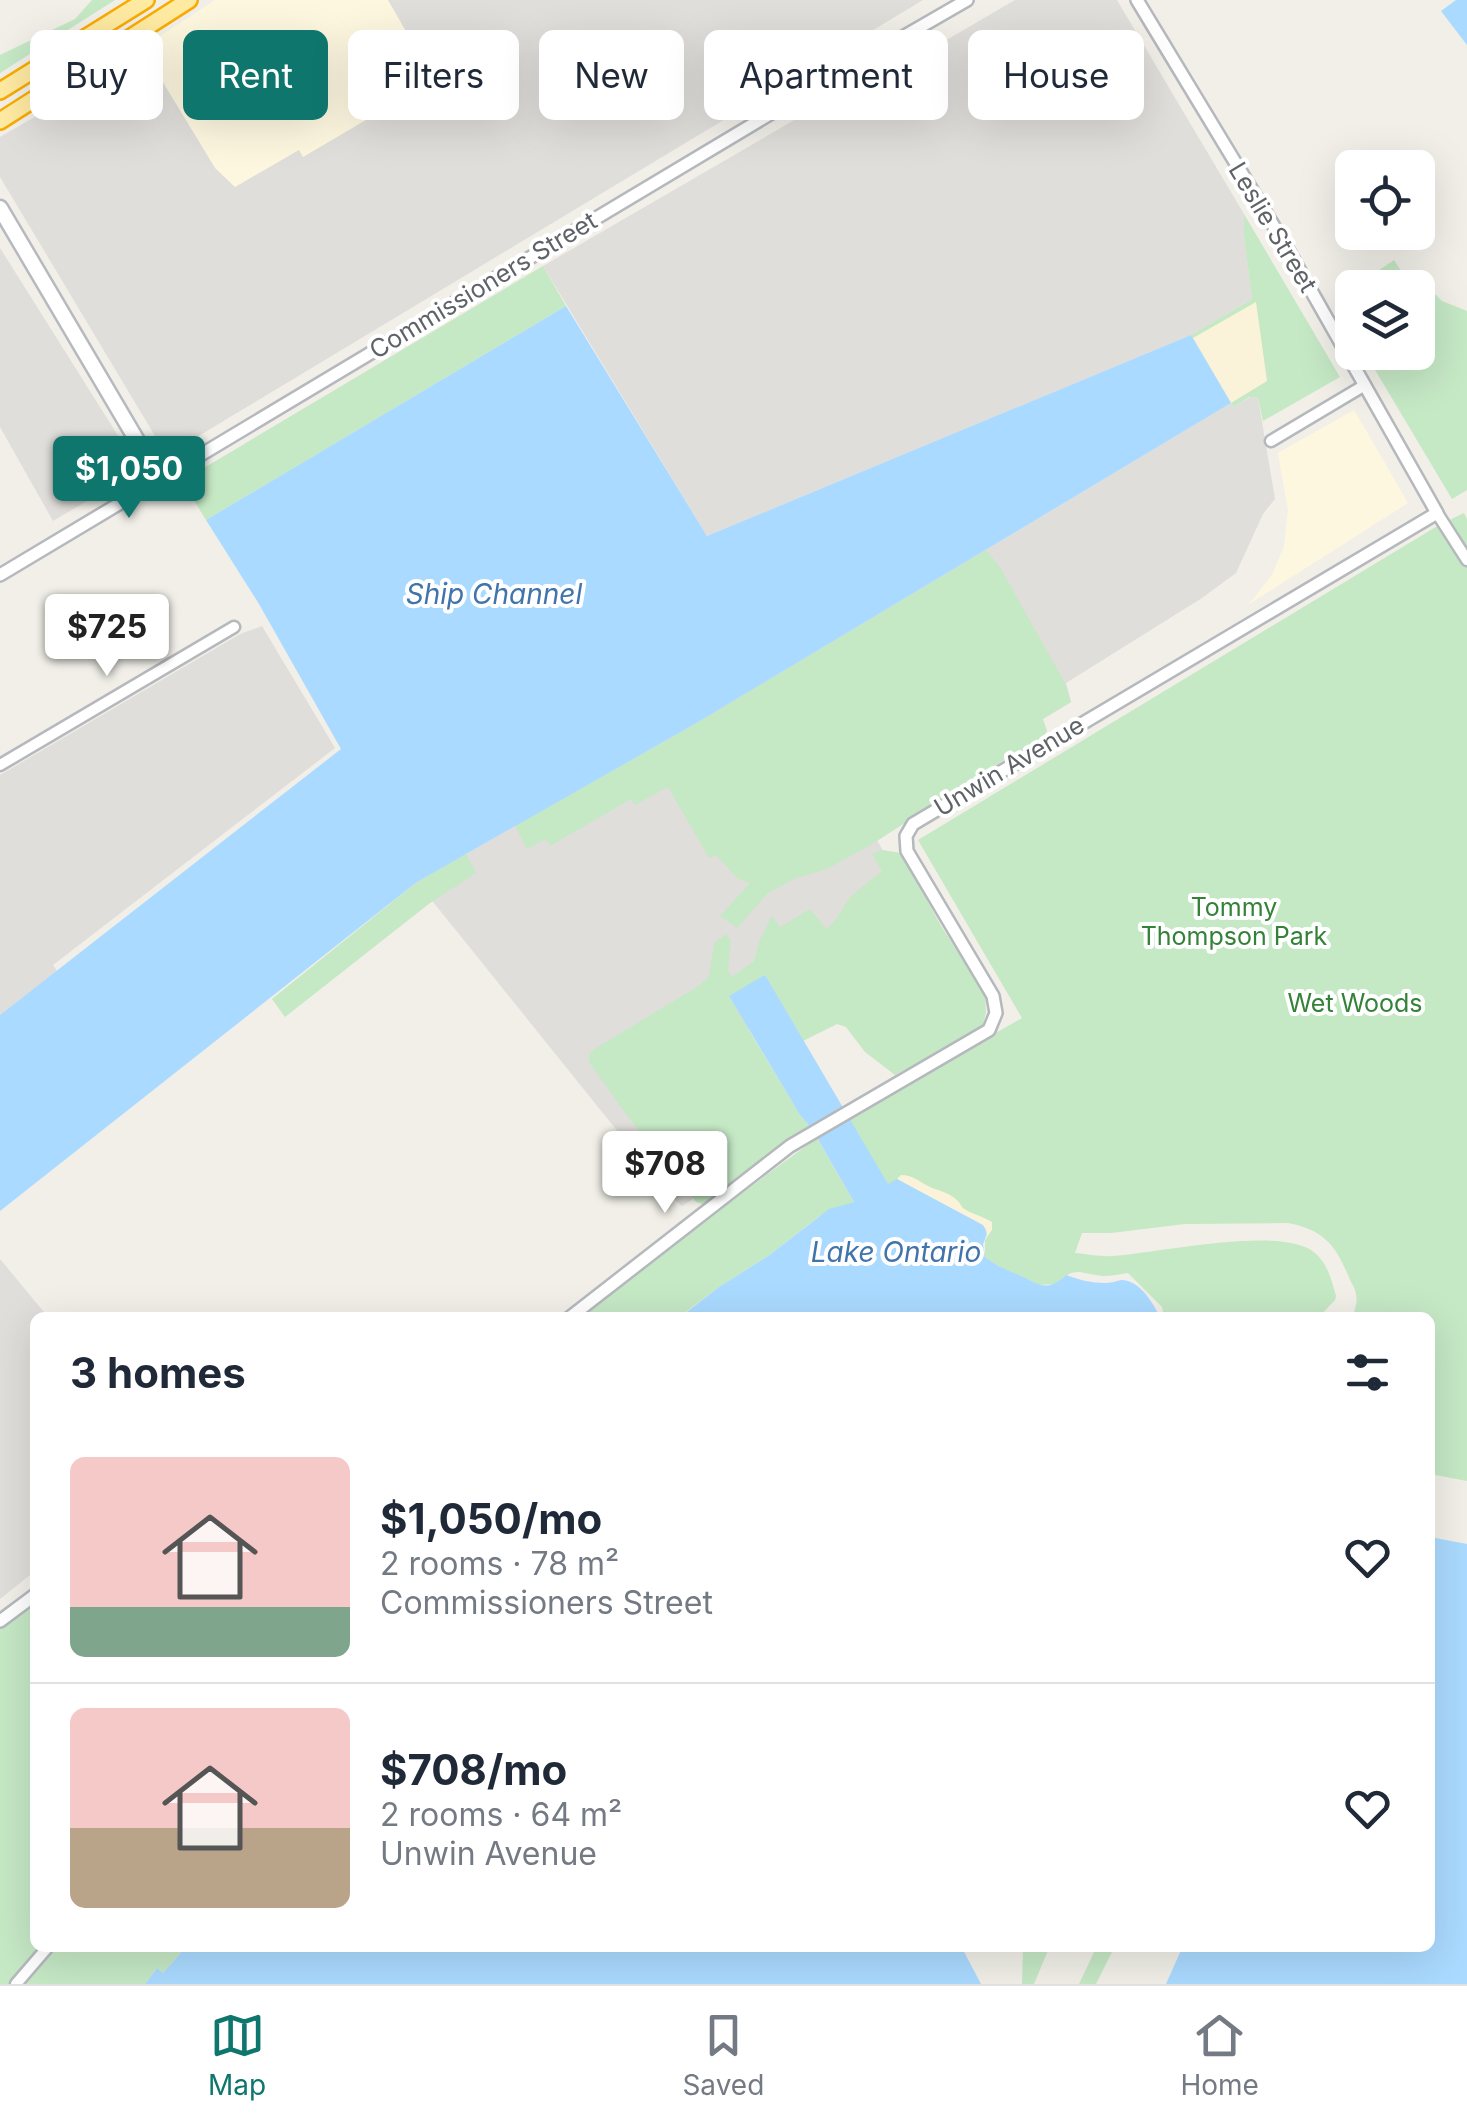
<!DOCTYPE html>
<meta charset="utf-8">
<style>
body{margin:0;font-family:Inter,sans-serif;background:#f2f2f3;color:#1f2937;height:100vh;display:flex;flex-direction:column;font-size:38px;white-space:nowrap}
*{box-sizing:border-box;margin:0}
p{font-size:32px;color:#747a83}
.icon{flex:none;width:55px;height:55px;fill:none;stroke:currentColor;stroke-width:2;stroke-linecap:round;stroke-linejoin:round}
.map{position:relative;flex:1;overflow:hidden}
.drawer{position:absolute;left:30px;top:1312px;width:1405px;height:640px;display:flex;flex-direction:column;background:#fff;border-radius:15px;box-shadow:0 10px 40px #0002}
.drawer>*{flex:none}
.hud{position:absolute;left:30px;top:30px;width:1408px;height:90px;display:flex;gap:20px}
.tools{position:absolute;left:1335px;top:150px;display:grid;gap:20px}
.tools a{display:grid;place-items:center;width:100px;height:100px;border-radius:15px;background:#fff;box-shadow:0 10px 40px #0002;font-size:50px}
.price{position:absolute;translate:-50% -85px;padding:0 22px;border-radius:10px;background:#fff;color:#222;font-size:32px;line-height:65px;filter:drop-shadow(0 2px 5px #0008)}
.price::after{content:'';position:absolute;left:50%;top:60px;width:30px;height:22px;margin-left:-15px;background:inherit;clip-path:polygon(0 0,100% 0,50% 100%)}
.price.current{background:#0f766e;color:#fff}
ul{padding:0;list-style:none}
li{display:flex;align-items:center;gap:30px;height:250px;padding:0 40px}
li+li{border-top:2px solid #e0e1e3}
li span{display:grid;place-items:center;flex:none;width:280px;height:200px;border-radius:15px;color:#555}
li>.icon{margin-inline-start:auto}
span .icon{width:120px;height:120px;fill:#fffc;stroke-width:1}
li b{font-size:42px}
h2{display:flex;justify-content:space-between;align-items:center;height:120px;padding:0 40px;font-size:42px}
.tag{padding:0 35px;border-radius:15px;background:#fff;box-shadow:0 10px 40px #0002;font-size:35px;line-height:90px}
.tag.current{background:#0f766e;color:#fff}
.menu{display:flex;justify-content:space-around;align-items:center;height:140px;border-top:2px solid #e0e1e3;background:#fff;font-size:28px;color:#747a83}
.menu a{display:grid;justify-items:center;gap:5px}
.menu .current{color:#0f766e}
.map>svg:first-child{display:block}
.commercial{fill:#fef7e0}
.industrial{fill:#e0deda}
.green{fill:#c5e8c5}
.sand{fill:#fbf3d9}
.water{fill:#aadaff}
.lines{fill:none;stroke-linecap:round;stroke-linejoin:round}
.minor-casing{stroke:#b5b8bc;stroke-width:15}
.tertiary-casing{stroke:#b5b8bc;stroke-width:16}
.secondary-casing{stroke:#b6babf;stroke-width:19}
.trunk-casing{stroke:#f9ab00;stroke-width:20}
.minor{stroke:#fff;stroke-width:10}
.tertiary{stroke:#fff;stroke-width:11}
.secondary{stroke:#fff;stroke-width:14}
.trunk{stroke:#feeaa1;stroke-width:15}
.labels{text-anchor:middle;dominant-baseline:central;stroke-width:8;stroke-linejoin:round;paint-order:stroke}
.street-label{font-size:25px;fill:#5f6368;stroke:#fff}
.park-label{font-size:25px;fill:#348238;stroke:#fff}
.water-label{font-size:28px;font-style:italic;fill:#4174aa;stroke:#fff}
</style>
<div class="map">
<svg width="1467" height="1984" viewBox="0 0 1467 1984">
<rect width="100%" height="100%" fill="#f1efe8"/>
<g class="commercial">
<path d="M215,0H388L435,80L303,158L298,151L235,188L215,168L142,48Z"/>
<path d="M1354,410L1408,503L1249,604L1272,575L1284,546L1288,510L1278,453Z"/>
</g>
<g class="industrial">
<path d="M388,0H923L172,452L164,451L0,177V137L78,92L142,48L215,168L235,187L299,150L303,157L434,80Z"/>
<path d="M1015,0H1117L1244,214V236L1252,299L1191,335L707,536L543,266L815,108L835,105Z"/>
<path d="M0,248L137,466L136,472L53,521L0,427Z"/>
<path d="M1250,397L1258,398L1275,499L1263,514L1236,573L1202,598L1066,683L1071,702L868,824L929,933L868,1019L776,994L765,975L699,1195L682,1206L668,1194L417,882L693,725L1231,403L1234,407Z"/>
<path d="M262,626L335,748L53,965L57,971L0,1015V775L240,634Z"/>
<path d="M0,1259L48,1317L35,1318V1571L0,1599Z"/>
</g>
<g class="green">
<path d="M92,0H115L0,73V55L75,19Z"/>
<path d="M1244,214L1340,377L1263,421L1258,398L1249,397L1234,407L1231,403L1191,335L1252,299L1244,236Z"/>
<path d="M1394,260L1412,287H1354Z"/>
<path d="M543,266L566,306L206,520L182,481Z"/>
<path d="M1432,291L1442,301L1467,311V490L1452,499L1365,353L1418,352V296L1420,300Z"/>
<path d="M1464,513L1467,519V1481L1430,1474V1318L1354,1317C1354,1308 1358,1304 1356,1294C1355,1288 1353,1286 1350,1280C1337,1247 1325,1230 1288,1223L1185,1224L1111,1233H1082L1075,1253C1087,1254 1100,1257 1113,1256C1159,1253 1274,1227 1311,1250C1327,1261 1331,1278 1336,1296L1335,1300L1319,1317H1164L1162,1307L1128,1273C1120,1274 1111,1276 1103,1276C1079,1274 1076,1265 1056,1284L1037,1285L988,1261L985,1257V1240L987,1238L986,1229L888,1185L848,1117L1022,1018L918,840L1439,525Z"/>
<path d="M986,550L1001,569L1065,683L1071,702L1043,719L1047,731L1044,737L982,773L877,841L827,869L796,878L768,893L737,928L720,916L750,883L738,879L716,855L709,858L668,787L635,805L631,799L550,846L546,839L527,849L515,826L693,725Z"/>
<path d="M882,850L901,853L941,926L985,993L986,1012L982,1028L895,1075L865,1052L846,1027L837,1024L803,1041L765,975L729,997L800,1115L812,1129L705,1205L696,1202L628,1117L589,1062V1055L593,1050L700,985L709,976L714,943L726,934L731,941L728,970L732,977L754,961L760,939L772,916L780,927L810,909L827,929L836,919L850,897L882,871L872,854Z"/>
<path d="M466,854L476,873L430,903L285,1017L272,999L417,882Z"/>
<path d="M817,1138L854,1202L838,1207L818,1217L768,1256L719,1287L679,1317L578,1318L629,1276Z"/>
<path d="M35,1601V1948H185L163,1973L156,1969L145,1984H0V1629Z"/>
<path d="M1023,1948H1049L1034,1984H1022Z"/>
<path d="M1096,1948H1114L1096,1984H1079Z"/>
</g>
<g class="sand">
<path d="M1256,302L1267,381L1231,403L1193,338Z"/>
<path d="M901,1175C914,1175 919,1182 930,1187C940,1191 950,1193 958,1201C960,1203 961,1206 963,1208C971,1214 983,1216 992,1222V1230L987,1237L986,1229L897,1179Z"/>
</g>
<g class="water">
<path d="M1456,0H1467V45L1441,11Z"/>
<path d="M566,306L707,536L1191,335L1231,403L693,725L417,882L0,1211V1015L341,749L259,604L206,520Z"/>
<path d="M765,975L888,1184L897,1179L983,1225C989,1234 986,1236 983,1244L985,1257C994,1265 1003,1268 1014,1273C1036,1282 1045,1295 1066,1275C1079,1280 1092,1283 1105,1283C1111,1283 1116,1281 1121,1280C1140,1280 1153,1303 1160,1317L679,1318L719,1287L768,1256L829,1209L854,1202L812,1129L800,1115L729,996Z"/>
<path d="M1430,1537L1467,1544V1984H1166L1182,1948H1430Z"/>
<path d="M185,1948H962L981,1984H145L157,1968L163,1973Z"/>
</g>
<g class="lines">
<g class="minor-casing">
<g id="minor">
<path d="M1271,441L1365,385"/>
<path d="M1437,513L1467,560"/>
<path d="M0,765L234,627"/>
<path d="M16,1984L47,1948"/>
</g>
</g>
<g class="tertiary-casing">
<g id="tertiary">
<path d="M0,575L780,108L967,0"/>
<path d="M569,1318L790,1146L989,1030L996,1013L993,996L907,851L906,836L913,824L1437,513L1287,248L1137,0"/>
<path d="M0,1621L35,1595"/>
</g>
</g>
<g class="secondary-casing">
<path id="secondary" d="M0,208L159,478"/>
</g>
<g class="trunk-casing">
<g id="trunk">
<path d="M0,91L146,0"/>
<path d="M0,121L189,0"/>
</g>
</g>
<use href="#minor" class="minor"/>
<use href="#tertiary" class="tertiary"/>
<use href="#secondary" class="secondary"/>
<use href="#trunk" class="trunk"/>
</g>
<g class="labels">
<g class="street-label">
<text transform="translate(1273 227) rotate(59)">Leslie Street</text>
<text transform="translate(483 285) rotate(-31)">Commissioners Street</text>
<text transform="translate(1009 766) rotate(-31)">Unwin Avenue</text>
</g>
<g class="park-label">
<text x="1234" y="907">Tommy<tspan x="1234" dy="29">Thompson Park</tspan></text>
<text x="1355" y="1003">Wet Woods</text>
</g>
<g class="water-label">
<text x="494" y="594">Ship Channel</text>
<text x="896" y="1252">Lake Ontario</text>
</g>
</g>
</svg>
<div class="tools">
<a><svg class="icon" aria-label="locate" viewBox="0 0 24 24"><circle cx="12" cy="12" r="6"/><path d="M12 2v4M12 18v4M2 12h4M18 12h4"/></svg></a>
<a><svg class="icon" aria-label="layers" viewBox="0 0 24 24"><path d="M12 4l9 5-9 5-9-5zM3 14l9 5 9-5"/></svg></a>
</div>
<b class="price current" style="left:129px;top:521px">$1,050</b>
<b class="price" style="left:107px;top:679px">$725</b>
<b class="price" style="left:665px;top:1216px">$708</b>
<div class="hud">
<a class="tag">Buy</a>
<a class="tag current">Rent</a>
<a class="tag">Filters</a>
<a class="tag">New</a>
<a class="tag">Apartment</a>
<a class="tag">House</a>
</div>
<section class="drawer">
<h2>3 homes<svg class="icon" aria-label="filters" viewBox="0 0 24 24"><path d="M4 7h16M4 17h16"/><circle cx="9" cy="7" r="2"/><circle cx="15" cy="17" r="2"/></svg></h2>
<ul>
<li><span style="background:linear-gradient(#f6c9c9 75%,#7fa58c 0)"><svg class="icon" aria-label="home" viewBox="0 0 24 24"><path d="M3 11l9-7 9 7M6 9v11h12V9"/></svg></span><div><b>$1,050/mo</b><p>2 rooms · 78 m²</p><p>Commissioners Street</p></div><svg class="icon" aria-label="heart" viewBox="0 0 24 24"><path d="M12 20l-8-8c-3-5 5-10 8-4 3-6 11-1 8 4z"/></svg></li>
<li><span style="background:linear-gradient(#f6c9c9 60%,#b9a48a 0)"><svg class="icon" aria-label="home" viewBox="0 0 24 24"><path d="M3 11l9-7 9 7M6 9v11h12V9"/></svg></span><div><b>$708/mo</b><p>2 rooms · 64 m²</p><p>Unwin Avenue</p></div><svg class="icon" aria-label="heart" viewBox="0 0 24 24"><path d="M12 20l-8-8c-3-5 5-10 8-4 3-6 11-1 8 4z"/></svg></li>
</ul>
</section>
</div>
<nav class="menu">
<a class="current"><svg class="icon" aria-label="map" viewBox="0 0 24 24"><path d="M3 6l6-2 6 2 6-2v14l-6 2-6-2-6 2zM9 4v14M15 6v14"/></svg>Map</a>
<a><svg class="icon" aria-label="saved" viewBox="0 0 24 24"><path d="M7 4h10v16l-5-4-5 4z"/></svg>Saved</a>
<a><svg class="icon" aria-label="home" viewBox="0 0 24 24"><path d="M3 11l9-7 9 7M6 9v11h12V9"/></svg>Home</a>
</nav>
